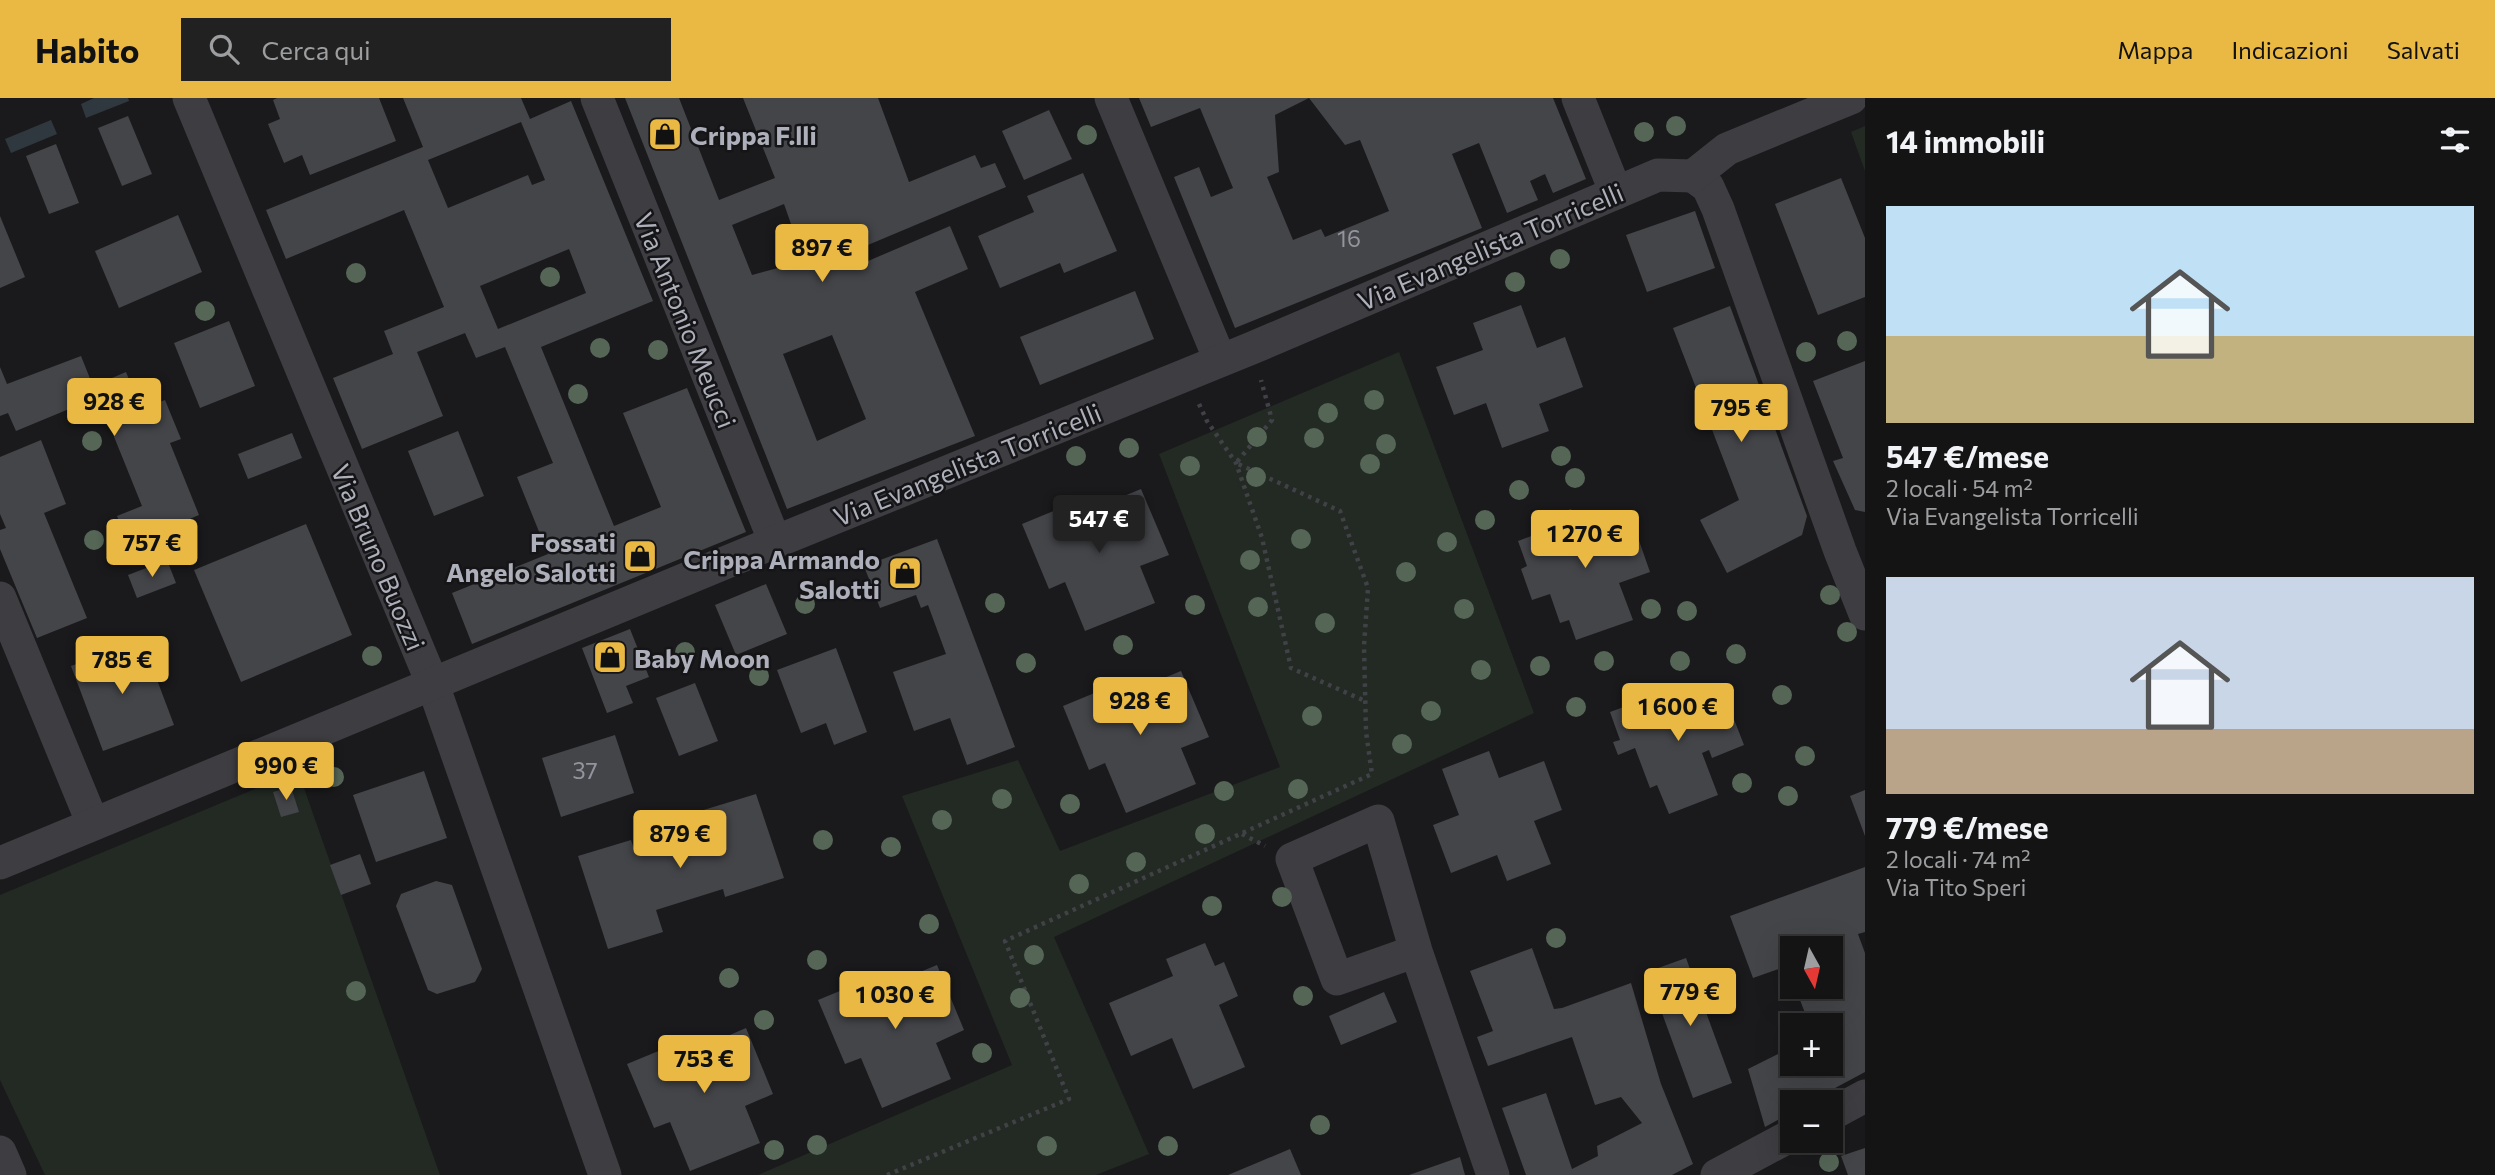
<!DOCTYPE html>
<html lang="it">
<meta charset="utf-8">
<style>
body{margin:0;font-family:Commissioner,sans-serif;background:#212122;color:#f1f3f6;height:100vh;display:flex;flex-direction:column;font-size:26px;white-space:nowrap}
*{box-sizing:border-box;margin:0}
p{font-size:23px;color:#9d9ea0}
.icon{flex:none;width:38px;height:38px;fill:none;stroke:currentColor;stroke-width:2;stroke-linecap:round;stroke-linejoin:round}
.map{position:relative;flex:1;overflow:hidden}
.details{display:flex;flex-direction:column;background:#141415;width:630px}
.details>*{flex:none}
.needle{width:46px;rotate:172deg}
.tools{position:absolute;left:1780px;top:838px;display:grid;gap:14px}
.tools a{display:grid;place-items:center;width:63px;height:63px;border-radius:0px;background:#141415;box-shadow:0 7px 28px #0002,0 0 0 2px #333334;font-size:35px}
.price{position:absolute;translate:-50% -60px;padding:0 16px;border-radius:7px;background:#e9b944;color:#111;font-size:23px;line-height:46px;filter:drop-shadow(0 2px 4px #0008)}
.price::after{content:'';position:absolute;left:50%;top:42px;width:21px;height:16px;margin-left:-10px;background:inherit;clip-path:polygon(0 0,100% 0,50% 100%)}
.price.active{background:#222;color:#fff}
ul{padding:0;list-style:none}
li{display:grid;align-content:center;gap:14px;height:371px;padding:0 21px}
li span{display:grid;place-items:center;height:217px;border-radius:0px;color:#555}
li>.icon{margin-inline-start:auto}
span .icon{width:126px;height:126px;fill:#fffc;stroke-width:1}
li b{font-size:30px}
h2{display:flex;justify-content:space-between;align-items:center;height:84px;padding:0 21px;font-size:30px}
header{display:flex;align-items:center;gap:42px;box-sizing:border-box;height:98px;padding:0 35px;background:#e9b944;color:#111}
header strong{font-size:33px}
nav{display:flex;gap:38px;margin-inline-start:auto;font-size:24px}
.search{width:490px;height:63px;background:#212122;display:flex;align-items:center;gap:18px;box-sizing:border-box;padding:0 24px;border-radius:0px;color:#9d9ea0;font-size:26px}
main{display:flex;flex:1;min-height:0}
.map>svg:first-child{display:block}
.green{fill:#222a23}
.water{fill:#30383f}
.building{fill:#444549;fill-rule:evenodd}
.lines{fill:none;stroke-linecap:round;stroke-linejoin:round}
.path{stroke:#414247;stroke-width:4.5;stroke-dasharray:3.5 5;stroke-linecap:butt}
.minor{stroke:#3d3d42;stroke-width:33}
.tree{fill:#556657}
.labels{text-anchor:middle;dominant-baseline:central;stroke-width:5;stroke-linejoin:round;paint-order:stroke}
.number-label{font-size:23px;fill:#93959e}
.poi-label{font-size:26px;font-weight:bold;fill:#adb0ba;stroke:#151417;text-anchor:start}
.street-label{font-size:26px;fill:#adb0ba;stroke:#151417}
</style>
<header>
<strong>Habito</strong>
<div class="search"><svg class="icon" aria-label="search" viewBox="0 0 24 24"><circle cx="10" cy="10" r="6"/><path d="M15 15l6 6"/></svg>Cerca qui</div>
<nav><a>Mappa</a><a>Indicazioni</a><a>Salvati</a></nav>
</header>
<main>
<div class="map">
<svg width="1865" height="1077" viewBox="0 0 1865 1077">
<rect width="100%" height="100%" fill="#1a1a1c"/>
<g class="green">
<path d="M1865,28V73L1851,34Z"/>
<path d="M1399,254L1534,615L1054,839L1149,1056L1096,1077H758L1012,967L902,698L1018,662L1060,753L1280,669L1159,356Z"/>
<path d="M298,673L440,1077H45L0,982V797Z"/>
</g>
<g class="water">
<path d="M94,0H128L129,3L86,20L81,6Z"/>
<path d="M51,22L57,36L11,55L5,41Z"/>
</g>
<g class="building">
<path d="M277,0H379L396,43L310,77L302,57L284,65L268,26L280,21L273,2Z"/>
<path d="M403,0H521L530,21L571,3L653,203L541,249L614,428L661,409L623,315L687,290L746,434L472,546L452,495L548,456L517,379L553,365L505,249L476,260L465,235L417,254L443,318L362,351L333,280L393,256L384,233L444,209L404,112L286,161L266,112L423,49ZM521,24L545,82L532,87L528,77L448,110L428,62ZM569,151L586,195L498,231L480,188Z"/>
<path d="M625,0H679L719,102L775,80L743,0H878L909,84L975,57L981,70L995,65L1006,89L856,152L861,166L950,128L968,171L915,194L975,338L787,411ZM784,106L804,163L752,177L732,127ZM832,237L866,321L817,343L783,256Z"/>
<path d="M1139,0H1553L1586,81L1553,95L1545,76L1530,83L1538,102L1507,115L1479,45L1452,56L1482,130L1235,230L1174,79L1199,69L1211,99L1233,90L1200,10L1151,29ZM1309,0L1345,47L1360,42L1389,113L1325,139L1321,131L1293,142L1267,79L1279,74L1275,17Z"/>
<path d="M1049,12L1072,61L1024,82L1002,33Z"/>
<path d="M128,18L152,76L122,88L98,30Z"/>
<path d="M56,46L79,105L49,116L26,58Z"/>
<path d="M1083,75L1117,153L1064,175L1060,165L1000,190L978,138L1034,114L1027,98Z"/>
<path d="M1841,80L1865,140V199L1818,217L1775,106Z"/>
<path d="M1695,113L1715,170L1647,194L1626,137Z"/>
<path d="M178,117L202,174L119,210L95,153Z"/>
<path d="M0,118L25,179L0,190Z"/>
<path d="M1135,193L1154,241L1040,287L1020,239Z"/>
<path d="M1521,207L1537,250L1565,239L1583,289L1539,306L1549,333L1502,350L1486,305L1454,317L1436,269L1483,252L1473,225Z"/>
<path d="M1730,208L1807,418L1802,437L1727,475L1700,422L1739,402L1673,230Z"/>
<path d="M229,223L255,288L200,310L174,245Z"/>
<path d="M81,258L93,288L126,274L141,311L165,302L181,341L170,345L199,417L128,447L117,418L142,408L98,299L16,333L8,315L0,318V269L7,286Z"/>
<path d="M1865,263V414L1855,412L1833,363L1843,360L1813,283Z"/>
<path d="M458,333L484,398L434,418L408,353Z"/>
<path d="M292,335L302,360L248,381L238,356Z"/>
<path d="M41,342L66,406L44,415L87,520L37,540L0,451V432L6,430L0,416V359Z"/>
<path d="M1141,391L1169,457L1140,468L1155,505L1085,533L1065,484L1049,491L1022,426L1085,400L1090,412Z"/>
<path d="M1571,411L1578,432L1629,414L1650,474L1619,485L1633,522L1576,542L1569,522L1560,525L1550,496L1532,502L1521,471L1527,468L1518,443L1550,431L1546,420Z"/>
<path d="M306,426L352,537L241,584L194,472Z"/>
<path d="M937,441L1015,649L967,667L950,620L914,633L893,574L946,556L928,507L921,510L916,497L880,510L864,468Z"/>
<path d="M167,462L176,485L137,500L128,477Z"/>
<path d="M766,486L787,536L736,557L715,507Z"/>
<path d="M630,531L649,579L626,588L633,605L607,615L582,550Z"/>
<path d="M142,542L174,627L103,653L71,568Z"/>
<path d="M836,550L867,634L834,647L826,625L801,635L777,572Z"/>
<path d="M1181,573L1209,639L1181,650L1196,686L1126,715L1105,665L1089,672L1063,608L1126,582L1130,594Z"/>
<path d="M695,585L718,643L679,658L656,600Z"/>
<path d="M1721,588L1744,647L1712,660L1709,652L1702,655L1718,697L1669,716L1657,687L1650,690L1635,650L1618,657L1613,644L1620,642L1610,614L1667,593L1675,613L1690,608L1688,601Z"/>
<path d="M615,637L634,695L561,719L542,660Z"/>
<path d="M1489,653L1499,680L1544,663L1562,712L1534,723L1551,766L1507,783L1497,757L1451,775L1433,727L1459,717L1442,671Z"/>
<path d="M424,673L447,740L376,764L353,697Z"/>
<path d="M291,689L299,714L281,719L273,694Z"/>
<path d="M1865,692V738L1850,698Z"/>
<path d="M756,696L784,780L725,799L723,791L656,812L663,834L608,851L578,758L631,742L635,754L703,732L697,714Z"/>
<path d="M360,756L371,786L341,797L330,767Z"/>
<path d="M1865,769V834L1858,836L1865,855V974L1809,1004H1792V1014L1765,1029L1748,971L1792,949V966H1830V928H1810L1795,889H1830V850H1792V880L1787,868L1753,880L1730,818Z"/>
<path d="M436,783L452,787L482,871L475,884L437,896L428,892L396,808L401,796Z"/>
<path d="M1205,845L1215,868L1224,864L1238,898L1219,907L1245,969L1193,991L1172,940L1131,958L1109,905L1173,878L1166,861Z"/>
<path d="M1532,850L1554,911L1562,910L1631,885L1661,986L1693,1066L1672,1077H1526L1502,1010L1546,995L1572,1071L1598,1058L1597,1048L1642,1025L1621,999L1595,1007L1572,939L1488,968L1477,939L1493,933L1470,873Z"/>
<path d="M1686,860L1732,985L1693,1000L1647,874Z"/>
<path d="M937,867L964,932L936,945L951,981L882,1010L861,960L845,966L818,902L881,876L886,888Z"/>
<path d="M1384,894L1397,924L1341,947L1329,918Z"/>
<path d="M746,930L773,996L745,1008L760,1045L690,1073L670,1024L654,1030L627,966L690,940L695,952Z"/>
<path d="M1865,1050V1077H1848L1841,1058Z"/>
<path d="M1290,1051L1301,1077H1228Z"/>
<path d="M1460,1059L1465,1077H1409Z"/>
</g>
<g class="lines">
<g class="path">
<path d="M1199,306L1207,323L1236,365L1262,440L1291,570L1365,603"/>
<path d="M1242,736L1265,748"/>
<path d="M887,1077L1069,1001L1005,843L1372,676L1366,634L1364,548L1368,490L1340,413L1236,365L1272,322L1261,282"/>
</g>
<g class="minor">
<path d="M189,0L433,587L605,1077"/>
<path d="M597,0L775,444"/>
<path d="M1111,0L1220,262"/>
<path d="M1578,0L1616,95"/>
<path d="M1693,78L1708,89L1718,111L1840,453L1865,516"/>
<path d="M0,500L93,726"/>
<path d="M0,765L775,444L1252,250L1658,77L1693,78L1727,51L1851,0"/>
<path d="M1416,853L1337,881L1292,761L1378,723L1416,853L1493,1077"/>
<path d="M1830,1017L1865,998"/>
<path d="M0,1054L10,1077"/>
<path d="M1717,1077L1792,1037"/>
</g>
</g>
<g class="tree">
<circle cx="1676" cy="28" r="10"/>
<circle cx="1644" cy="34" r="10"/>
<circle cx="1087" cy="37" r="10"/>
<circle cx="1560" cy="161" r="10"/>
<circle cx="356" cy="175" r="10"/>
<circle cx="550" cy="179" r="10"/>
<circle cx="1515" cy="184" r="10"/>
<circle cx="205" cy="213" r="10"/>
<circle cx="1847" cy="243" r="10"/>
<circle cx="600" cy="250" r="10"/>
<circle cx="658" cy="252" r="10"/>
<circle cx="1806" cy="254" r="10"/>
<circle cx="578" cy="296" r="10"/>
<circle cx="1374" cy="302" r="10"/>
<circle cx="1328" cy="315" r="10"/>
<circle cx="1257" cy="339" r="10"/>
<circle cx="1314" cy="340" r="10"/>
<circle cx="92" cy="343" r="10"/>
<circle cx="1386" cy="346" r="10"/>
<circle cx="1129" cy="350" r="10"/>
<circle cx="1076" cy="358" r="10"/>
<circle cx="1561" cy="358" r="10"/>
<circle cx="1370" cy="366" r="10"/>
<circle cx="1190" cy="368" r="10"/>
<circle cx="1256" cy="379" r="10"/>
<circle cx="1575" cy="380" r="10"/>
<circle cx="1519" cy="392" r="10"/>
<circle cx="1485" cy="422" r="10"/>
<circle cx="1301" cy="441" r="10"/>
<circle cx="94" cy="442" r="10"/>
<circle cx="1447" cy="444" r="10"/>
<circle cx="1250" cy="462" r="10"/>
<circle cx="1406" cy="474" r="10"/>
<circle cx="1830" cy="497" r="10"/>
<circle cx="995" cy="505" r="10"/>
<circle cx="805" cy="506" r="10"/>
<circle cx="1195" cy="507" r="10"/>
<circle cx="1258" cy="509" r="10"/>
<circle cx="1464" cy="511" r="10"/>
<circle cx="1651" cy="511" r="10"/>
<circle cx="1687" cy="513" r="10"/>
<circle cx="1325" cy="525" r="10"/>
<circle cx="1847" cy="534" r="10"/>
<circle cx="1123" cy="547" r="10"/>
<circle cx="685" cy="554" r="10"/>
<circle cx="1736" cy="556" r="10"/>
<circle cx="372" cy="558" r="10"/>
<circle cx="1604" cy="563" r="10"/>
<circle cx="1680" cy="563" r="10"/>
<circle cx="1026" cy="565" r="10"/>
<circle cx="1540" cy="568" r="10"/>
<circle cx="1481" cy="572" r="10"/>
<circle cx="759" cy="578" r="10"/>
<circle cx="1782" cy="597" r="10"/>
<circle cx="1576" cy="609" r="10"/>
<circle cx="1431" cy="613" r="10"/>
<circle cx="1312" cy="618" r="10"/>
<circle cx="1402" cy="646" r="10"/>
<circle cx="1805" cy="658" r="10"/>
<circle cx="334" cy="679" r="10"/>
<circle cx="1742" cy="685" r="10"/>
<circle cx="1298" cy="691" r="10"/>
<circle cx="1224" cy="693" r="10"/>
<circle cx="1788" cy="698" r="10"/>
<circle cx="1002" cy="701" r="10"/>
<circle cx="1070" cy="706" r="10"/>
<circle cx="942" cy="722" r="10"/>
<circle cx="1205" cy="736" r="10"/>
<circle cx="823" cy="742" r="10"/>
<circle cx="891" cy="749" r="10"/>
<circle cx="1136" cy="764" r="10"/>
<circle cx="1079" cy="786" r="10"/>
<circle cx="1282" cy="799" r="10"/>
<circle cx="1212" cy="808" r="10"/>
<circle cx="929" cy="826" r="10"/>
<circle cx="1556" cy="840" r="10"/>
<circle cx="1034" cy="857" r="10"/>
<circle cx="817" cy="862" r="10"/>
<circle cx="729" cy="880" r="10"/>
<circle cx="356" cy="893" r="10"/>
<circle cx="1303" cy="898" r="10"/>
<circle cx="1020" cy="900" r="10"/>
<circle cx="764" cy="922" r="10"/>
<circle cx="982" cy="955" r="10"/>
<circle cx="1320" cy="1027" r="10"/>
<circle cx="817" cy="1047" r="10"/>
<circle cx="1047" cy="1048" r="10"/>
<circle cx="1168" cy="1048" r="10"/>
<circle cx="774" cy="1052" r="10"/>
<circle cx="1829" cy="1064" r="10"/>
</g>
<defs>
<g id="shop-square" transform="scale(1.75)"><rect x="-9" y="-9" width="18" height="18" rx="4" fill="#e9b944" stroke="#151417"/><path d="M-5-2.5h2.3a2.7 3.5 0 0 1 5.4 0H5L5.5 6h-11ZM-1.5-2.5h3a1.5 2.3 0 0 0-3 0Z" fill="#111"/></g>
</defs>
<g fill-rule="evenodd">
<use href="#shop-square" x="665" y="36"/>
<use href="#shop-square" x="640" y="458"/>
<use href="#shop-square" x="905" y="475"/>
<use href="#shop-square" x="610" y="559"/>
</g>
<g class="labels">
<g class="number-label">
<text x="1349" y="140">16</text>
<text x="585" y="672">37</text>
</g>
<g class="poi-label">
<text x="690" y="36">Crippa F.lli</text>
<text x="616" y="443" text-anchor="end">Fossati<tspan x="616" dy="30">Angelo Salotti</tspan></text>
<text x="880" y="460" text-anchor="end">Crippa Armando<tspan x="880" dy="30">Salotti</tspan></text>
<text x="634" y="559">Baby Moon</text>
</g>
<g class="street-label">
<text transform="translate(1490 148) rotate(-23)">Via Evangelista Torricelli</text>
<text transform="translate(686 222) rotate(68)">Via Antonio Meucci</text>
<text transform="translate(967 366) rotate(-22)">Via Evangelista Torricelli</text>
<text transform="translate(379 459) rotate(67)">Via Bruno Buozzi</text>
</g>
</g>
</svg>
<div class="tools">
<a><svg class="needle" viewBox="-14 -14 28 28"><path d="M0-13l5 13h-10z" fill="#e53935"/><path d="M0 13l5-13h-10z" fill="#9d9ea0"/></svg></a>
<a>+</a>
<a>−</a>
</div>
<b class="price" style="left:822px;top:186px">897 €</b>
<b class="price" style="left:114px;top:340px">928 €</b>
<b class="price" style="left:1741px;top:346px">795 €</b>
<b class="price active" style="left:1099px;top:457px">547 €</b>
<b class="price" style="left:1585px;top:472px">1 270 €</b>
<b class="price" style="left:152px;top:481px">757 €</b>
<b class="price" style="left:122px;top:598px">785 €</b>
<b class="price" style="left:1140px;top:639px">928 €</b>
<b class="price" style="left:1678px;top:645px">1 600 €</b>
<b class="price" style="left:286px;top:704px">990 €</b>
<b class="price" style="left:680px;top:772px">879 €</b>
<b class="price" style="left:1690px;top:930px">779 €</b>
<b class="price" style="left:895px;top:933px">1 030 €</b>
<b class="price" style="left:704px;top:997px">753 €</b>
</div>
<section class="details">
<h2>14 immobili<svg class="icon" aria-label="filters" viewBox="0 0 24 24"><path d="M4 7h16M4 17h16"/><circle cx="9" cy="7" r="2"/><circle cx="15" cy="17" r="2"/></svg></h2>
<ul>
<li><span style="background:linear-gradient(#bfe0f5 60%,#c2b280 0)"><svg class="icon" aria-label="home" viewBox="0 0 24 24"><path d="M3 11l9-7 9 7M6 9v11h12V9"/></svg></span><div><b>547 €/mese</b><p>2 locali · 54 m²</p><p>Via Evangelista Torricelli</p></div></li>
<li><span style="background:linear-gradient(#c9d6e8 70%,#b9a48a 0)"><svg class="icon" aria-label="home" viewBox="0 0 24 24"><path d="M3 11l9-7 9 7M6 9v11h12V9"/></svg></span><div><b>779 €/mese</b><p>2 locali · 74 m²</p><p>Via Tito Speri</p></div></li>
</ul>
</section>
</main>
